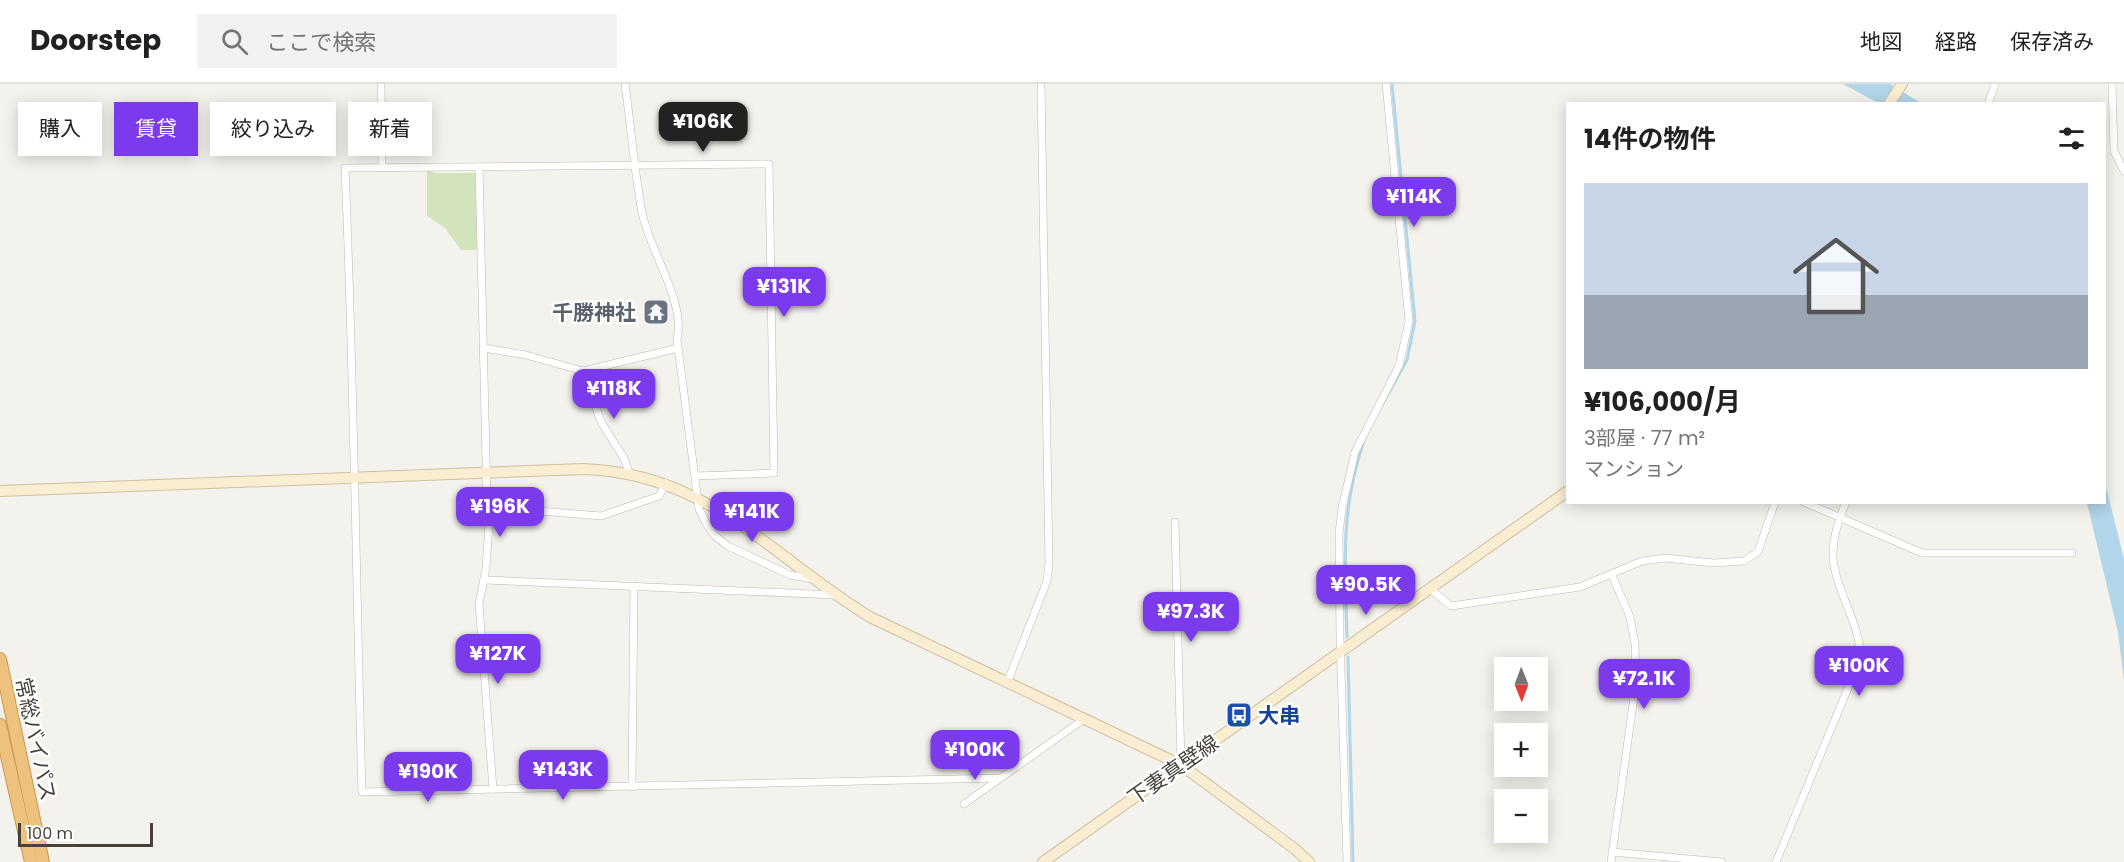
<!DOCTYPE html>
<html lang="ja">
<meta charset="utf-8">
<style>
body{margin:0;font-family:Poppins,"Noto Sans JP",sans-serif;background:#f2f2f2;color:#202124;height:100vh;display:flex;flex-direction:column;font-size:22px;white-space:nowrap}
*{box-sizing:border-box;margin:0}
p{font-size:20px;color:#757577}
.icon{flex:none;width:33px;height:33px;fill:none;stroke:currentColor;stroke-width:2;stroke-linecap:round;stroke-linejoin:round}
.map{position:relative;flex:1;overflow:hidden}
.drawer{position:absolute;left:1566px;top:18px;width:540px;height:402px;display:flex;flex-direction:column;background:#fff;border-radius:0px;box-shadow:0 3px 15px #0003}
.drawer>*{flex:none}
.banner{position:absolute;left:18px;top:18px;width:570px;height:54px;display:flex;gap:12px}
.needle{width:39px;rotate:179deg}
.buttons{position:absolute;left:1494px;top:573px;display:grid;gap:12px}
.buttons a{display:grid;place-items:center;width:54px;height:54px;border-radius:0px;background:#fff;box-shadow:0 3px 15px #0003;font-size:30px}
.scale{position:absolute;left:18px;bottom:15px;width:135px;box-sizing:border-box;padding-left:6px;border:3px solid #48423b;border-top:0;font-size:16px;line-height:21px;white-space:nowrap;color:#48423b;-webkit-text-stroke:4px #fff;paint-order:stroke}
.price{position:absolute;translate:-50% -51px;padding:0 14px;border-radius:12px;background:#7c3aed;color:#fff;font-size:20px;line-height:39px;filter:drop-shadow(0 2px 3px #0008)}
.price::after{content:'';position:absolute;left:50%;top:36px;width:18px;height:14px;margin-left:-9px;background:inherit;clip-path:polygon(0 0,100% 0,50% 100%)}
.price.current{background:#222;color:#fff}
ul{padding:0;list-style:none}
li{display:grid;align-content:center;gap:12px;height:318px;padding:0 18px}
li+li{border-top:2px solid #e0e0e0}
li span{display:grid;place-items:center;height:186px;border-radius:0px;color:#555}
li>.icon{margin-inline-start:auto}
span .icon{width:108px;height:108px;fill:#fffc;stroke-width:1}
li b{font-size:26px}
h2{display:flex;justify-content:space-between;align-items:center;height:72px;padding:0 18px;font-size:26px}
.chip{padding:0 21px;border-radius:0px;background:#fff;box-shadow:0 3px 15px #0003;font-size:21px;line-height:54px}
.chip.current{background:#7c3aed;color:#fff}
header{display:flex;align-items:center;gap:36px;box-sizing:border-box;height:84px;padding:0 30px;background:#fff;border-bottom:2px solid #e0e0e0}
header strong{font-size:28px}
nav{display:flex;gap:33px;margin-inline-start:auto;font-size:21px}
.search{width:420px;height:54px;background:#f2f2f2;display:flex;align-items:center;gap:15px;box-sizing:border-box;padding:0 21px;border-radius:0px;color:#757577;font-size:22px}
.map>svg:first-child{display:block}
.green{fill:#d3e3bb}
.water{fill:#b1d5e9}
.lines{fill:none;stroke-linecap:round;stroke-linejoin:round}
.stream{stroke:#b1d5e9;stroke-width:3}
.street-casing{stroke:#bfb9b0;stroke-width:8}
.secondary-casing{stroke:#cec0a2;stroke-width:12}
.highway-casing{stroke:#cc964f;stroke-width:14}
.street{stroke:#fff;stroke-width:7}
.secondary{stroke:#f9edd2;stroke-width:10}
.highway{stroke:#edc27f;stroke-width:12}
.labels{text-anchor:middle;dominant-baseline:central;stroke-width:5;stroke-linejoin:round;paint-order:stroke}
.worship-label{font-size:21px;font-weight:bold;fill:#5b616d;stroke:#fff;text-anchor:end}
.transit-label{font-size:21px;font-weight:bold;fill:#164399;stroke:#fff;text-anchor:start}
.street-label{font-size:21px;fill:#48423b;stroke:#fff}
</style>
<header>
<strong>Doorstep</strong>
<div class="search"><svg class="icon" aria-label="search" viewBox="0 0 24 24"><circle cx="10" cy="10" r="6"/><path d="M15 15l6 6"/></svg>ここで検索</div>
<nav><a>地図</a><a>経路</a><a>保存済み</a></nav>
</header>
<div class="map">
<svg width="2124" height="778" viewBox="0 0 2124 778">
<rect width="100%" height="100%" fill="#f4f2ed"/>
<path class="green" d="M427,86L436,89H476L477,166H461L445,144L427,132Z"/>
<g class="water">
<path d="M1843,0H1890L1921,19H1878Z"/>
<path d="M2105,399L2124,475V597L2118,548L2087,419L2104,418Z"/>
</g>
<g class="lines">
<g class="stream">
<path d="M1382,321L1407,276L1415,237L1392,0"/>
<path d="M1347,553C1345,482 1340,426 1364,357"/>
<path d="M1348,573L1353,778"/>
</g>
<g class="street-casing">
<g id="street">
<path d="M381,0L382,83"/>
<path d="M625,0C631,42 634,86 642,128C649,167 686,216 677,256L699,425L707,441L714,451L728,462L790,491L813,495"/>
<path d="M2112,0L2114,67L2124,87"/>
<path d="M1988,20L1995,0"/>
<path d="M479,83L487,416L527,426L601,432L659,412L666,399"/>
<path d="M484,264L526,271L583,287L678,264"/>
<path d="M583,287L601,338L624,374L629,389"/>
<path d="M695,392L774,389L769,80L345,84C354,292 356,500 362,708L999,694"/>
<path d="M487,416L490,426L486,484L479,520L493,705"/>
<path d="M1804,418L1922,469H2072"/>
<path d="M1175,438L1181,681"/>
<path d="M485,496L835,511"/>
<path d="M1429,504L1451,522L1580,503L1642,477L1665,474L1714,479L1744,477L1758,468L1775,418"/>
<path d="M1007,599L1047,497L1049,480L1041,0"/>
<path d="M632,703L634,502"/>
<path d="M964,720L1084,635"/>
<path d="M1612,768L1722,778"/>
<path d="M1347,778L1340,554L1339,450L1342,424L1355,368L1399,282L1409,237L1386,0"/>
<path d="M1611,778L1636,599L1635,560L1630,533L1612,491"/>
<path d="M1776,778L1860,575C1861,541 1840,515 1834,482C1830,460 1838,438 1846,418"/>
</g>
</g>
<g class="secondary-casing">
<g id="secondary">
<path d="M1889,20L1902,0"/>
<path d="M0,407L583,385C709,389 770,472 870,533L1181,681L1295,765L1309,778"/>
<path d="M1043,778L1568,407"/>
</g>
</g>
<g class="highway-casing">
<g id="highway">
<path d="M0,575L43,778"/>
<path d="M0,641L31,778"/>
</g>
</g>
<use href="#street" class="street"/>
<use href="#secondary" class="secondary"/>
<use href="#highway" class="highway"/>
</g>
<defs>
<g id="temple-square" transform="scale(1.35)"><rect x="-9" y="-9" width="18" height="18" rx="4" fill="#6b7280" stroke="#fff"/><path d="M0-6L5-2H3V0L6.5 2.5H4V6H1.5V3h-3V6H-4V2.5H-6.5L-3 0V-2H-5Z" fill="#fff"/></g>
<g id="bus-square" transform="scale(1.35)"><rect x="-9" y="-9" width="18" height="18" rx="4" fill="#1a4fb4" stroke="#fff"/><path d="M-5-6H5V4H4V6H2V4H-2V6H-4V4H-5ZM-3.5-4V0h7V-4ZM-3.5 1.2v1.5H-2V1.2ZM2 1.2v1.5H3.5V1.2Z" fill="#fff"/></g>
</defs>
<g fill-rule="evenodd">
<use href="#temple-square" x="656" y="228"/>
<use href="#bus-square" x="1239" y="631"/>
</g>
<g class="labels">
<g class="worship-label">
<text x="636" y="228">千勝神社</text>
</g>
<g class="transit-label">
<text x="1258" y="631">大串</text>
</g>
<g class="street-label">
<text transform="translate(36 655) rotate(78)">常総バイパス</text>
<text transform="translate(1173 686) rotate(-35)">下妻真壁線</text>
</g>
</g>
</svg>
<div class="buttons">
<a><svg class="needle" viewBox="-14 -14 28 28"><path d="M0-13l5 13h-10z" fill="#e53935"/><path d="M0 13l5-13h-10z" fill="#757577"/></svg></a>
<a>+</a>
<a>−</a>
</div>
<div class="scale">100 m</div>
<b class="price current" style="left:703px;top:69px">¥106K</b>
<b class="price" style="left:1414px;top:144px">¥114K</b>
<b class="price" style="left:784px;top:234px">¥131K</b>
<b class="price" style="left:614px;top:336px">¥118K</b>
<b class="price" style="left:500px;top:454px">¥196K</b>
<b class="price" style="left:752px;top:459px">¥141K</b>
<b class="price" style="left:1366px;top:532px">¥90.5K</b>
<b class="price" style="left:1191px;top:559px">¥97.3K</b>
<b class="price" style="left:498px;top:601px">¥127K</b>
<b class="price" style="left:1859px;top:613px">¥100K</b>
<b class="price" style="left:1644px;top:626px">¥72.1K</b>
<b class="price" style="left:975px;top:697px">¥100K</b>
<b class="price" style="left:563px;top:717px">¥143K</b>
<b class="price" style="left:428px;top:719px">¥190K</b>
<div class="banner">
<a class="chip">購入</a>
<a class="chip current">賃貸</a>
<a class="chip">絞り込み</a>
<a class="chip">新着</a>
</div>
<section class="drawer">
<h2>14件の物件<svg class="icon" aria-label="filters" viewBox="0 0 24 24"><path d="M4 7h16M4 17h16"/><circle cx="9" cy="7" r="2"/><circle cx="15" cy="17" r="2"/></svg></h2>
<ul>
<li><span style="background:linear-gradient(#c9d6e8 60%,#9aa5b1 0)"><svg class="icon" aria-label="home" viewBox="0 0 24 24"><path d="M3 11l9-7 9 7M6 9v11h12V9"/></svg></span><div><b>¥106,000/月</b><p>3部屋 · 77 m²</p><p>マンション</p></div></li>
</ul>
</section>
</div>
